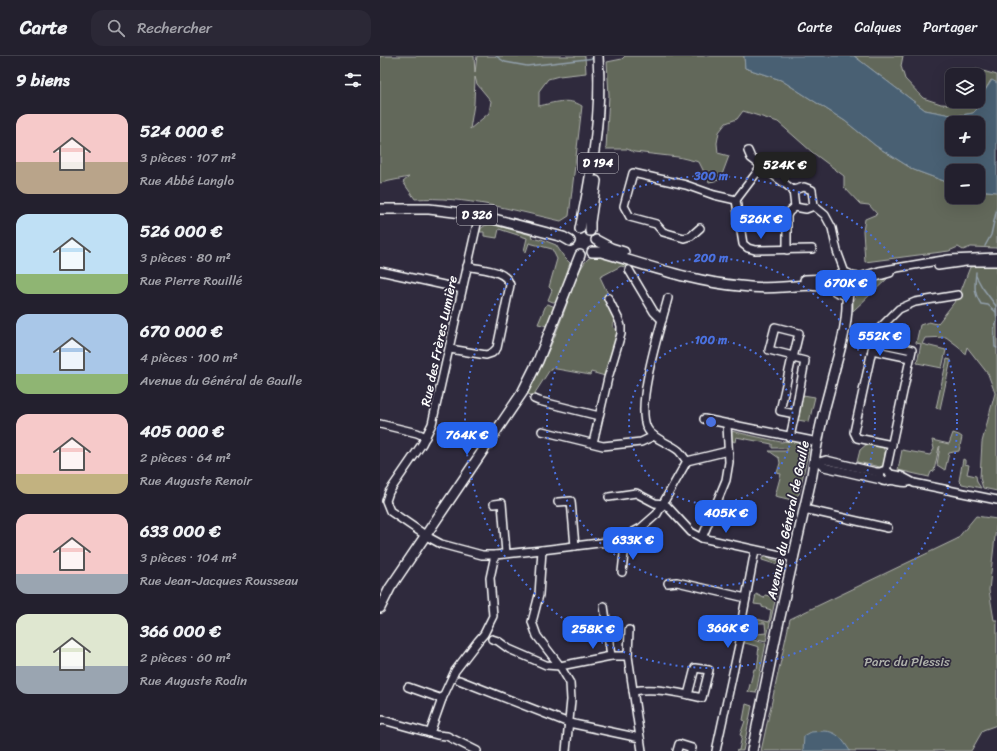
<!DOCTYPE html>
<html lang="fr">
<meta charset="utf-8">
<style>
body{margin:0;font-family:Sriracha,sans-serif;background:#2b2836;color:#f1f3f6;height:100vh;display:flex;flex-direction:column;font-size:15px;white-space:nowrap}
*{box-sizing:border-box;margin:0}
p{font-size:13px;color:#a3a3aa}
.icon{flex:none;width:22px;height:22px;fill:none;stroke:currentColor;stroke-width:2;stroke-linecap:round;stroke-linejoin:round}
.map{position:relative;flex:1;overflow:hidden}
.drawer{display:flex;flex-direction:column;background:#23202e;width:380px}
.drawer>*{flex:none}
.fabs{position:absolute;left:565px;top:12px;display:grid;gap:8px}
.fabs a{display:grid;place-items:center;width:40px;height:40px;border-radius:8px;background:#23202e;box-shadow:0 4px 16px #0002,0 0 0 1px #403e4a;font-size:20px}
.price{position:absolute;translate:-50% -34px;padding:0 9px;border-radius:8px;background:#2563eb;color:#fff;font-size:13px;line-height:26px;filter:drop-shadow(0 1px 2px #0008)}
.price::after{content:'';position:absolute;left:50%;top:24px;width:12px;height:9px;margin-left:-6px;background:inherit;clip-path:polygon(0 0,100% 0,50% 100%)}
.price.current{background:#222;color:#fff}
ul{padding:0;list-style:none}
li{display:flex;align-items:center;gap:12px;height:100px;padding:0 16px}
li span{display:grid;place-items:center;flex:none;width:112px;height:80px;border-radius:12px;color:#555}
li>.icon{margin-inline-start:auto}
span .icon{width:48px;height:48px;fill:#fffc;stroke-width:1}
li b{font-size:17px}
h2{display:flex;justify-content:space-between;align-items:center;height:48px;padding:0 16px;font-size:17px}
header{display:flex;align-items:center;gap:24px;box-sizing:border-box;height:56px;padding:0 20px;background:#23202e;border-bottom:1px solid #403e4a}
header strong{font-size:19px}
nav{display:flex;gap:22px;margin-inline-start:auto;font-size:14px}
.search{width:280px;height:36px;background:#2b2836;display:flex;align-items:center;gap:10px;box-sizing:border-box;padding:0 14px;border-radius:12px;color:#a3a3aa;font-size:15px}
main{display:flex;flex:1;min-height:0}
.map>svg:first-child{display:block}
.green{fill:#62675a;stroke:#b0b3ac;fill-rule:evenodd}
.water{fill:#496173;stroke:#92a0ab;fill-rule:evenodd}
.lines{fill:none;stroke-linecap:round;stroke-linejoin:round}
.stream{stroke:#92a0ab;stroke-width:1.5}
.minor-casing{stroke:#fff;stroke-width:10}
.major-casing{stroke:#fff;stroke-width:12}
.minor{stroke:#2f2a3d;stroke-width:7}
.major{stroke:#2f2a3d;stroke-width:9}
.ring{fill:none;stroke:#4a71e0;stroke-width:2;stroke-dasharray:2 4}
.labels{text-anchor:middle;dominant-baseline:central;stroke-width:3.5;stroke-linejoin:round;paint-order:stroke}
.shield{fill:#2f2a3d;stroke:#c1bfc5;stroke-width:1}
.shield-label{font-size:12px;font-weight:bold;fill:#fff}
.street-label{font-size:13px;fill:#fff;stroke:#2f2a3d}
.park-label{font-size:13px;fill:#b0b3ac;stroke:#2f2a3d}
.centre{fill:#4a71e0;stroke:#2f2a3d;stroke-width:2}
.ring-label{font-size:12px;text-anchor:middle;font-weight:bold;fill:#4a71e0;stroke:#2f2a3d;stroke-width:3.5;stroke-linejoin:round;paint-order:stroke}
</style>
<header>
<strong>Carte</strong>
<div class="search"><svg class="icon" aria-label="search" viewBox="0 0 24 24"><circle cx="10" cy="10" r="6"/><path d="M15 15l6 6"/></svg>Rechercher</div>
<nav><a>Carte</a><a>Calques</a><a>Partager</a></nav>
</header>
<main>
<section class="drawer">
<h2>9 biens<svg class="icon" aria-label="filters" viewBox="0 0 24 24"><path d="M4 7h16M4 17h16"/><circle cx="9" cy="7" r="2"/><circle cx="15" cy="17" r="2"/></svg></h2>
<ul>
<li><span style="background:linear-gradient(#f6c9c9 60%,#b9a48a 0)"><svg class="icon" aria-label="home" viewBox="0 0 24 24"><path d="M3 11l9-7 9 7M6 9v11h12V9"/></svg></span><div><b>524 000 €</b><p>3 pièces · 107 m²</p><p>Rue Abbé Langlo</p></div></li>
<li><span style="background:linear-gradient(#bfe0f5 75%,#8fb573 0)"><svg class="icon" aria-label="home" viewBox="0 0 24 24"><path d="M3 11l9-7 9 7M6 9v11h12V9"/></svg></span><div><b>526 000 €</b><p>3 pièces · 80 m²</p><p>Rue Pierre Rouillé</p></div></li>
<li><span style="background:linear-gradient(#a9c7e8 75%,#8fb573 0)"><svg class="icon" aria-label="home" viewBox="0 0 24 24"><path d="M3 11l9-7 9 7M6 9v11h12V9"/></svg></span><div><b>670 000 €</b><p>4 pièces · 100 m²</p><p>Avenue du Général de Gaulle</p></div></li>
<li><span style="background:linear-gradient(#f6c9c9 75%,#c2b280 0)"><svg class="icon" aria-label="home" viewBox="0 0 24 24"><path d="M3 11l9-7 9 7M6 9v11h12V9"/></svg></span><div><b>405 000 €</b><p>2 pièces · 64 m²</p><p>Rue Auguste Renoir</p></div></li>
<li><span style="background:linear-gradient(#f6c9c9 75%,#9aa5b1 0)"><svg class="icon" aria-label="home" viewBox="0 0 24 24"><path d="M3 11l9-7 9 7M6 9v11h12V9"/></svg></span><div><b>633 000 €</b><p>3 pièces · 104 m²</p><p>Rue Jean-Jacques Rousseau</p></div></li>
<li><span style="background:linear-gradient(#dfe7d0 65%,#9aa5b1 0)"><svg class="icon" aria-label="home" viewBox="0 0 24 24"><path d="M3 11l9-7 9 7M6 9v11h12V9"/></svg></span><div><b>366 000 €</b><p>2 pièces · 60 m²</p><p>Rue Auguste Rodin</p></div></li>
</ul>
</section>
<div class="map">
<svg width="617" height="695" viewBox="0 0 617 695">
<rect width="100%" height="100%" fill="#2f2a3d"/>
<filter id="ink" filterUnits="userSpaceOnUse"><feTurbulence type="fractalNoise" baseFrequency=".025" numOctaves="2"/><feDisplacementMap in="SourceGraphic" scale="8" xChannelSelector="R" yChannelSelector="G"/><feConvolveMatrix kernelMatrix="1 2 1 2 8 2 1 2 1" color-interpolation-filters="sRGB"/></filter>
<g filter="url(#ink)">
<g class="green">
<path d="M0,0H94L95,17L97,0H205L206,17L179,20L168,23L159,35V50C173,47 188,41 202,50L189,160L181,165C133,154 85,140 35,143L23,126L29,121L0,127ZM95,21L97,28L111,45L109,57L90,73L94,48Z"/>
<path d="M245,0H364L365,12L401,24L465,65L496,90L534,114L572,128V141H598V134L617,136V192L591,191L583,194L578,191L569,195L485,206L483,175L485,163L497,158L489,149L480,148L464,131V120L432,96L398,66L363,55L357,63L346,67L339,76L337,87L338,97L349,100L340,124L329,126L319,106L298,101L254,96L247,93H226L229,39L227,6L242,3Z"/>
<path d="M474,0H523L521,10L525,23L543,42L561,48L579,49L585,45H598V19H592L593,16L596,13L617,19V27L611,24L604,36L602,48L593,57L576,60L560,57L545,54Z"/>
<path d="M111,168L151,179L152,182L160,184L161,183L176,189L184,201L190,207L178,245L173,246L168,244L172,234L169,231L177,203L172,193L149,187L146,196L144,195L147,182L119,173L117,182L104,180V176H100C101,170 106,169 111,168Z"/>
<path d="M218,199L247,208L245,211L241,210L220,221L229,240L237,266L233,267V271L238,275L225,320L211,316L210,319L171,312L153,340L146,337C160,314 172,289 181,264C189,245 193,223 205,206C208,202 212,200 218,199Z"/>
<path d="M617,209V435L603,432L600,422L602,386L615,337L608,318L587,291L585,298L578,290L566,281L545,282L542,288L566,294L562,312L537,307L541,288L536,287L540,269L549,266L557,268L559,266L579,240L590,211Z"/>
<path d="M508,222L473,255V245L485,228Z"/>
<path d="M168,248L175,251L168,270L158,268L166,249Z"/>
<path d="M567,303L571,304L560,353L556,352Z"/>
<path d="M423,339L435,341L429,366L418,364Z"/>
<path d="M351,375L401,386C411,384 421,387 429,393L419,438L412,444L395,440L401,418L397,417L400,407L399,402L389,395H407V392H392V388L356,381L355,386L351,384L350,382Z"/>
<path d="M573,377L579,379L582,381L579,395L569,397L565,414L557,409L560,390L559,391L554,415L551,416L549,421L518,414L522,394L550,399L554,393L552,384L569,388Z"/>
<path d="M488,387L503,391L505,396L504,409L500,411L477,406L480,394Z"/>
<path d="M583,403L585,404V408L589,409L587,418L596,420L597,426L601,432L582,428L579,425Z"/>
<path d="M596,460L617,463L609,534L614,564H617V669L603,674L591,695H381L410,563L577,483Z"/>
<path d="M385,501L401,506L403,510L386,585L364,580V575H366L367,579L386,577L385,567H376V563L389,566L391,554L382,551V549L374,548L376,538L384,542L385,539L394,541L401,510L382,504V502Z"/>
<path d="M364,582L386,587L376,637L368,636L374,613H377L379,598H378L379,591L362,586Z"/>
<path d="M366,648L372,650L363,695H356L359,694L362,680L360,679L365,665L363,664Z"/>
</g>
<g class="water">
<path d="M364,0H474L545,54L576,60L593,57L602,48L604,36L612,24L617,27V136L598,134V115H572V128L534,114L496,90L465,65L401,24L365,12ZM572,67H598V93H572Z"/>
<path d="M444,675C457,675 463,684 470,695H423L424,680L431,676Z"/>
</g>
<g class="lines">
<g class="stream">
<path d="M116,0L125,6L147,10L215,2"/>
<path d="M605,190L611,179L617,152"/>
<path d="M596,216C595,229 593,236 601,248L608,249L616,256L617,265"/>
<path d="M596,220L602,231L616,250V256"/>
<path d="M617,265L614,273L615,291L617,292"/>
</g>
<g class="minor-casing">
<g id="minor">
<path d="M368,95L371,102L413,134"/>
<path d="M356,144L363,188L368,192L375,194L432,193"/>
<path d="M356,144L381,111"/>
<path d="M434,150L426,153L415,151L413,134L424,131L432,134L434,150L445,159L452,172L457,195L465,217"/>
<path d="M99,159L52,368L42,388L9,436L6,445L10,455L48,481L61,488L102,499H115L162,494L227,486L246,480L261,472L277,458L307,405L348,395"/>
<path d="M320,172L311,180L304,182L283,176L276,168L250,161L244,150L253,117L306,129L334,139L356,144"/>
<path d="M407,194V160L409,156L415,151"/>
<path d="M558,210L586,206H617"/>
<path d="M249,214L274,256L282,264"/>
<path d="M0,215L82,233"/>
<path d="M471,220L479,221L499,215L569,203L617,201"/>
<path d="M473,231L496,221L510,217"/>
<path d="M288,242C281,269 255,349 267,372C272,383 290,387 299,395C302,398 304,402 307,405"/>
<path d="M495,286L532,294L506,415"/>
<path d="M70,293L106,299L112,297L117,292L130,229C126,213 101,214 87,210"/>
<path d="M492,294L530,302"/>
<path d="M413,300L389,294L395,271L419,277L413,302"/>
<path d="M413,302L425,305L415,358L400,355L411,306Z"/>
<path d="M154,343L159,345L219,360"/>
<path d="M324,363L438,386"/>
<path d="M0,368L37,377L46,381"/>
<path d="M162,375L223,390L261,386L274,380"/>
<path d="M410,381L415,358"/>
<path d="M213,387L228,322L241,278V270L239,264L228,242"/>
<path d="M512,389L477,382L474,376L492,294L500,272L519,253L535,246L578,239"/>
<path d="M434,405L439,406L446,404L496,416H501"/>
<path d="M439,406L444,411L501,424"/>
<circle cx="505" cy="420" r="5.5"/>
<path d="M510,418L521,420L534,427L617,444"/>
<path d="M508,425C515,423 522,428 529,426"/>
<path d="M229,441L256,437L275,447L283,448L287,450L311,476L322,482L414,502"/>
<path d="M178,446L191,445L195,490"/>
<path d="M114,448L122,447L126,497"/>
<path d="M424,453L508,472"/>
<path d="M322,482L346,424L349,406L347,369"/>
<path d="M162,494L159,539L152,566L157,580L180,610L190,627L191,644L186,695"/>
<path d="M242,516L246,480"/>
<path d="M288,527L297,526L366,542"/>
<path d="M224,550L231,600"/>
<path d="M249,574L248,600L262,695"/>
<path d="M112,583L118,585L129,593L166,609L180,610L231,600H248"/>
<path d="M79,624L189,667L260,682"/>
<path d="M28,631L62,643"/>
<path d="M253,635C276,631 300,637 322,642L329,614L315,612L308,639"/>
<path d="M0,665L3,664L57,679L67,680L97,695"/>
<path d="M50,677L62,643L75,615L98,585L104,578L113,560L110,522L115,499"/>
<path d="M297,695L299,688L312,692L311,695"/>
<path d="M336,695L361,580L360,574L375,494"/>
</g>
</g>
<g class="major-casing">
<g id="major">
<path d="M0,153H49L99,159L183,181L190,185"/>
<path d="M200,173C212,117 222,58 218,0"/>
<path d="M210,175V166L216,125"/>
<path d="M216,184L231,192L244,196"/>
<path d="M212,196H221C267,209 312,226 360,230C375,232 389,232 403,231C420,230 438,227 455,233"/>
<path d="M425,224L449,223L456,221"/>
<path d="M0,552L10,532L142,337L158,305L200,199"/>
<path d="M372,695L397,574L432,419C436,390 442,360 450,332C456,305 466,279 467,251C467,247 467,242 468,238C471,233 477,229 472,222C466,214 456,218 454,226L456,235L464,238L470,235"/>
</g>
</g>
<use href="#minor" class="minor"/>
<use href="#major" class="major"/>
</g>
</g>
<g class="ring">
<circle cx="331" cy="366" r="82"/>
<circle cx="331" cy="366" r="164"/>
<circle cx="331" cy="366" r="246"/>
</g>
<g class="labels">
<g class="shield">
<rect x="198" y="97" width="40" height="20" rx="3"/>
<rect x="77" y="149" width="40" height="20" rx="3"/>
</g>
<g class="shield-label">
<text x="218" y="107">D 194</text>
<text x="97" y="159">D 326</text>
</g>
<g class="street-label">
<text transform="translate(59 285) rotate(-78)">Rue des Frères Lumière</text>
<text transform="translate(408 464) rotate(-78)">Avenue du Général de Gaulle</text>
</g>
<g class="park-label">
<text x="527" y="605">Parc du Plessis</text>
</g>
</g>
<circle cx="331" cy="366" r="6" class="centre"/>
<g class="ring-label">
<text x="331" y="124">300 m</text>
<text x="331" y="206">200 m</text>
<text x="331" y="288">100 m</text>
</g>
</svg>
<div class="fabs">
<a><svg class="icon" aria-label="layers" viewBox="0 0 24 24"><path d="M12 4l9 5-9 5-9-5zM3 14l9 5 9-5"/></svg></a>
<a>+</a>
<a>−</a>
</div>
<b class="price current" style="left:405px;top:130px">524K €</b>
<b class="price" style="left:381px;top:184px">526K €</b>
<b class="price" style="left:466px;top:248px">670K €</b>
<b class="price" style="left:500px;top:301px">552K €</b>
<b class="price" style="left:87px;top:400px">764K €</b>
<b class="price" style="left:346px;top:478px">405K €</b>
<b class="price" style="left:253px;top:505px">633K €</b>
<b class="price" style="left:348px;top:593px">366K €</b>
<b class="price" style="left:213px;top:594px">258K €</b>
</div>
</main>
